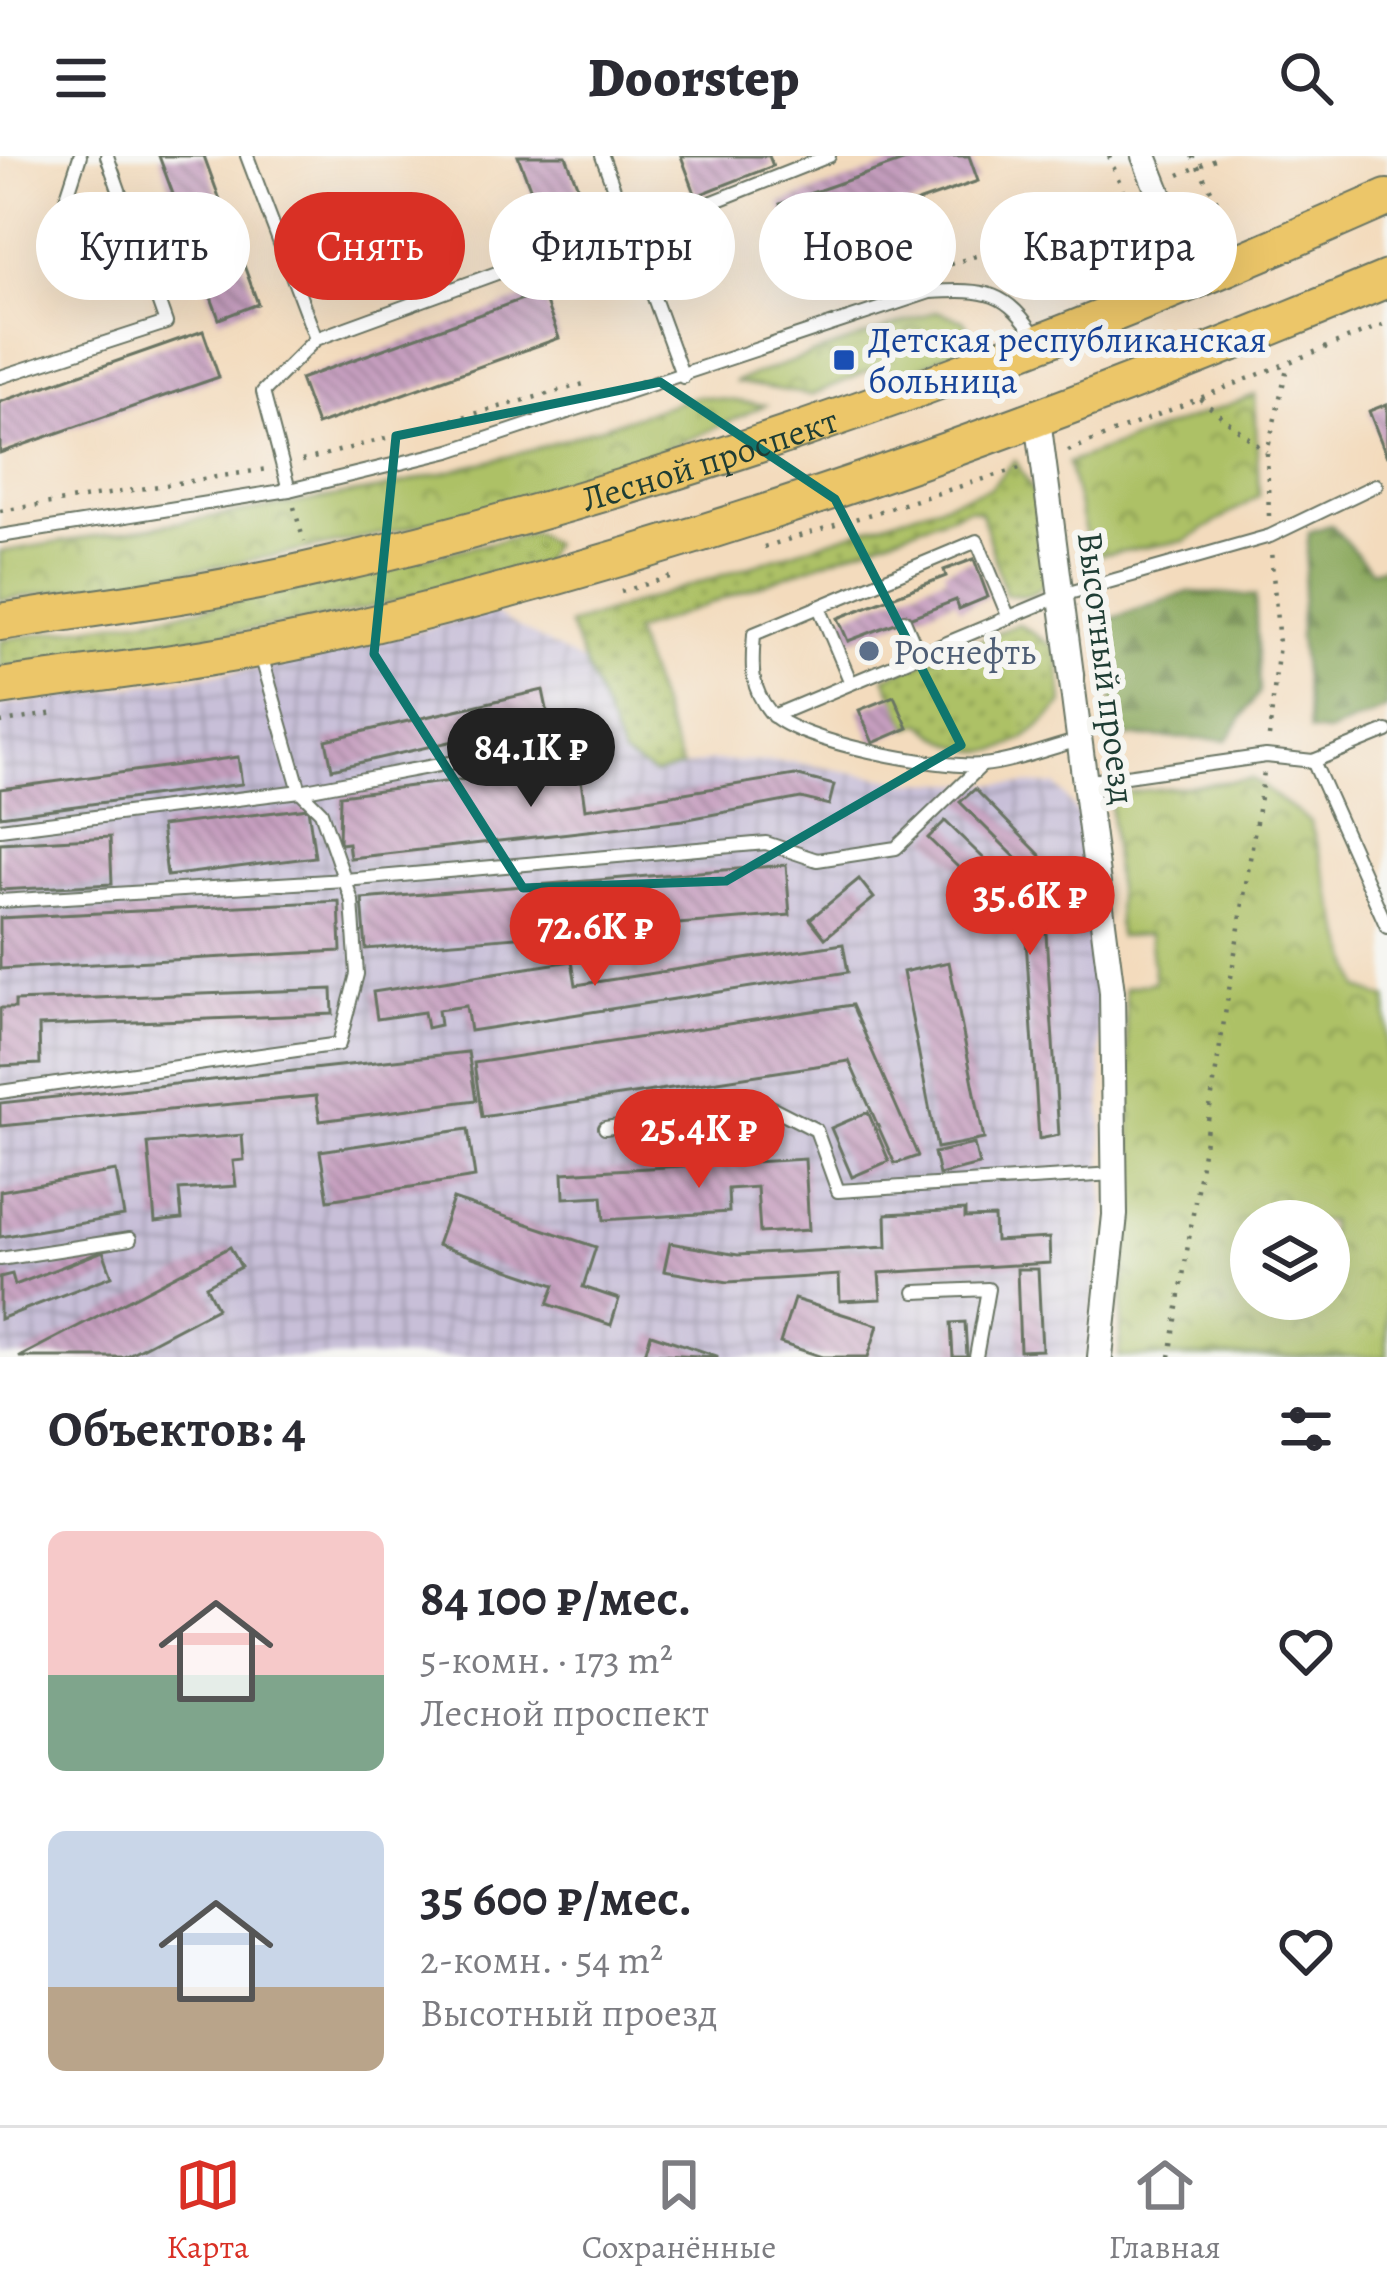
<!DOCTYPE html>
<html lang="ru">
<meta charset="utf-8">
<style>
body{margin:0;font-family:Alegreya,serif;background:#f7f7f7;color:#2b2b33;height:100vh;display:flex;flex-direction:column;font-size:45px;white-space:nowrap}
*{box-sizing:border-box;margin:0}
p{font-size:39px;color:#7c7c81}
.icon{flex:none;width:66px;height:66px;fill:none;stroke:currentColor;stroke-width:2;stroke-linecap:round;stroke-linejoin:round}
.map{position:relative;height:1201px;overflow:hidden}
.panel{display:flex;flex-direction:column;background:#fff;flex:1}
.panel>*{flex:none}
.guide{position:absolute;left:36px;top:36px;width:1317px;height:108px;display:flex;gap:24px}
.tools{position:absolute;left:1230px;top:1044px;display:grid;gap:24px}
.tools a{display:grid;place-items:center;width:120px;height:120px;border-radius:50%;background:#fff;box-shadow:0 12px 48px #0002;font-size:60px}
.price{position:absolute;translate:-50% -102px;padding:0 27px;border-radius:42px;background:#d93025;color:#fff;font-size:39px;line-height:78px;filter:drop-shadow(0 3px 6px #0008)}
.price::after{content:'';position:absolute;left:50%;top:72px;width:36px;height:27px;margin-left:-18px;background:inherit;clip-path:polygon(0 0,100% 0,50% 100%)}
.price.selected{background:#222;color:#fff}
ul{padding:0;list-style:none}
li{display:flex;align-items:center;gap:36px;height:300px;padding:0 48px}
li span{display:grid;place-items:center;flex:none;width:336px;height:240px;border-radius:18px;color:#555}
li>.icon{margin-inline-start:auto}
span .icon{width:144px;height:144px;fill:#fffc;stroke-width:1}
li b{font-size:51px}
h2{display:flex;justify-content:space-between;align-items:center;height:144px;padding:0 48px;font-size:51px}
.tag{padding:0 42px;border-radius:54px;background:#fff;box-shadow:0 12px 48px #0002;font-size:42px;line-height:108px}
.tag.selected{background:#d93025;color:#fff}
header{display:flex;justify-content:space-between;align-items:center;height:156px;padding:0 48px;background:#fff;font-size:54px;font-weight:800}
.menu{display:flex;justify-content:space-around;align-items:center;height:168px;border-top:3px solid #e1e1e2;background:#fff;font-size:33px;color:#7c7c81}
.menu a{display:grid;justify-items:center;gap:6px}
.menu .selected{color:#d93025}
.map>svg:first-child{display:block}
.industrial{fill:url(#industrial-grid)}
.grass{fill:url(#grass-dots);stroke:#667f4d;stroke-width:3}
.forest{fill:url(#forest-firs);stroke:#547248;stroke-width:3}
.park{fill:url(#park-crowns);stroke:#667f4d;stroke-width:3;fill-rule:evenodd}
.building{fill:url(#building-back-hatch)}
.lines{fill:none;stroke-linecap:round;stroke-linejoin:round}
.service-casing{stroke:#697464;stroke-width:16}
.minor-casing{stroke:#697464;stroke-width:28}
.primary-casing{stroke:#697464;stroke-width:40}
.path{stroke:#697464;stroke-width:4.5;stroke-dasharray:3 9;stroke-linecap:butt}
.service{stroke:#fff;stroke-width:12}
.minor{stroke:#fff;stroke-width:24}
.primary{stroke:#ecc669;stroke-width:36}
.marked{fill:none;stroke:#0f766e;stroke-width:9;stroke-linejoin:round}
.transit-dot{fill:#1a4fb4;stroke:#f6f6f2;stroke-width:4.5}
.service-dot{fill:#5c6f8a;stroke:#f6f6f2;stroke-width:4.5}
.labels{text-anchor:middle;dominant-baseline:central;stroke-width:12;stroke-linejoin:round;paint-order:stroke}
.transit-label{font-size:36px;fill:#164399;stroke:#f6f6f2;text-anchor:start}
.street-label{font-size:36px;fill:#1f3d34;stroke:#f6f6f2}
.service-label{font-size:36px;fill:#4e5e75;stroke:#f6f6f2;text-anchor:start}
</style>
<header><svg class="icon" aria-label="menu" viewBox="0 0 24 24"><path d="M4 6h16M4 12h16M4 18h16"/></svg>Doorstep<svg class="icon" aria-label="search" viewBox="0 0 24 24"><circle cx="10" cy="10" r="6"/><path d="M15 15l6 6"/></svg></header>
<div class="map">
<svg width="1387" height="1201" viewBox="0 0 1387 1201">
<defs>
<pattern id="industrial-grid" width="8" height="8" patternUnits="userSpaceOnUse" patternTransform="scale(3)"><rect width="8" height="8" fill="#c8bfd8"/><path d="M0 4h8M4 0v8" fill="none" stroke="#a29cb0"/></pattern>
<pattern id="grass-dots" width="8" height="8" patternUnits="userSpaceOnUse" patternTransform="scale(3)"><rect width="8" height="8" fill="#adc166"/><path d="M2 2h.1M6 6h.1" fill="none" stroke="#8c9e55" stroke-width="1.8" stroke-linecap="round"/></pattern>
<pattern id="forest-firs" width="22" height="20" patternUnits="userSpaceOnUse" patternTransform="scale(3)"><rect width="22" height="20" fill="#8aa75b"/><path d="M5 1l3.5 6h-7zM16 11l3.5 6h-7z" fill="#70894c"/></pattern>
<pattern id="park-crowns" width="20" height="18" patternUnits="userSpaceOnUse" patternTransform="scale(3)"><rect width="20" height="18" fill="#adc166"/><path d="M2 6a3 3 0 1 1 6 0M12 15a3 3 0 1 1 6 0" fill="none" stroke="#8c9e55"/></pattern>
<pattern id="building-back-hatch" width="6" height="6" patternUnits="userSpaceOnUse" patternTransform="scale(3)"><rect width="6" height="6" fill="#c69fbf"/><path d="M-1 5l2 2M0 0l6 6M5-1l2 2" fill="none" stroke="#a0839c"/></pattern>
</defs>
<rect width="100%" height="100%" fill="#f6f6f2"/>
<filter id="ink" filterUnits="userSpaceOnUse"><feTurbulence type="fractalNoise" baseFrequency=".00833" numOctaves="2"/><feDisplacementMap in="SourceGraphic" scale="24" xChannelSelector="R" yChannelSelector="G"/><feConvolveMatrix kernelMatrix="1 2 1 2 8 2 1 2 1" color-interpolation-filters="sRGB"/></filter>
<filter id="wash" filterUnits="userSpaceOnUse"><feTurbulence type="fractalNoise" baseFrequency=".004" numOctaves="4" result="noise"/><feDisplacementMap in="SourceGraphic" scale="48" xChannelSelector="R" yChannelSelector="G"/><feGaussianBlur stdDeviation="2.7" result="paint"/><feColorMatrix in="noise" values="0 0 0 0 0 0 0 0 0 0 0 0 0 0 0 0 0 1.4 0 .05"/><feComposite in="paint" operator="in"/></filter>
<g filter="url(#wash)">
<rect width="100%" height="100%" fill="#f3dbbd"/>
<path class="industrial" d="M492,456L585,508L623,600L654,618L709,605L795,606L906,626L1056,629L1081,662L1099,827L1104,1060L1086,1201H0V550L282,509Z"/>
<g class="grass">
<path d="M1015,304L1035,340L1048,424C1035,440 1024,442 1005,438L981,356L969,352L633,476L682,611L654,618L623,600L569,469L990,332Z"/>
<path d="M534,377L552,388L542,407L335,460L0,513V484L185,456Z"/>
<path d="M1019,468L1057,493L1063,547C1018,600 977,613 922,567L908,572L885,521Z"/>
</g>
<g class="forest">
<path d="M1331,369L1372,415L1387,410V553L1327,577L1310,575L1299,481L1309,376Z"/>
<path d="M1189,436L1255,440L1259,536L1227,584L1115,580L1105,465Z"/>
</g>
<g class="park">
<path d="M936,155L963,164L977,185L909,216L871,214L811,239L734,226Z"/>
<path d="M1255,239L1259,340L1185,385L1091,400L1068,307Z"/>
<path d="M697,240L765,249C528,365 258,406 0,444V396L381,333L529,295Z"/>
<path d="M1251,623L1310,666L1359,832L1387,843V1201H1119L1132,1012L1125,832L1155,826L1149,778L1119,781L1110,638ZM1251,1065H1329V1143H1251Z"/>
</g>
<g id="blocks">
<g class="building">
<path d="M159,0H204L258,148L219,163Z"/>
<path d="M518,0H566L608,110L566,126Z"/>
<path d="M681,0H769L773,10L696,40Z"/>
<path d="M917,0H969L978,25L794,89L780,48Z"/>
<path d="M542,136L559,182L317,269L300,223Z"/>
<path d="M203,175L219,221L0,297V246Z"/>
<path d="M1387,248V301L1369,255Z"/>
<path d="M974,403L988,441L959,453L956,444L848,485L838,462L946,420L944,414Z"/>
<path d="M543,534L549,563L332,613L326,584Z"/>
<path d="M894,540L908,572L873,587L859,554Z"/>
<path d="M238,601L242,628L0,660V633Z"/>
<path d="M579,609L585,653L795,619L834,629L829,649L801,642L683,664L350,702L348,687L339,688L340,639Z"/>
<path d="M975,633L1041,700L1059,979L1039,983L1021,707L960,646Z"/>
<path d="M308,652L315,701L167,720L161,670Z"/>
<path d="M945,665L1006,724L989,741L928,682Z"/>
<path d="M110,681L112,728L0,734V687Z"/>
<path d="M786,709L790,759L366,793L362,743Z"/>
<path d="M859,723L874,742L825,782L810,763Z"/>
<path d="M339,745L341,795L0,813V762Z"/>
<path d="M843,788L848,816L470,875L466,850L438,854L440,869L427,872L424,856L377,863L373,836L572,805L576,829Z"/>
<path d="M949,806L984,983L937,992L903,816Z"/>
<path d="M332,833L333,858L39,870L40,908L0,910V852H15V845Z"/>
<path d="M852,849L918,1000L895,1008L849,905L482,961L474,907Z"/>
<path d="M468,896L476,944L320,965L316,940L0,970V947Z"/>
<path d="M868,956L889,1005L852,1021L831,972Z"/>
<path d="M468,973L475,1021L328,1044L320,995Z"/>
<path d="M242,979L244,1004L233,1005L236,1030L179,1034L182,1063L155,1066L148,987Z"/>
<path d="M974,988L979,1009L939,1019L934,997Z"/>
<path d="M805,1003L809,1074L760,1077L757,1031L728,1033L729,1056L604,1064L602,1040L564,1042L563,1017Z"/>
<path d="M116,1015L124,1060L0,1081V1035Z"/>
<path d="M453,1043L596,1091L583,1131L619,1143L611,1169L548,1148L555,1129L437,1089Z"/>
<path d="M965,1054V1062L994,1061L995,1085L1049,1082L1050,1107L879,1117L881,1143L840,1145L839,1119L728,1126L664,1115L670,1087L738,1099L887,1091L886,1058Z"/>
<path d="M230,1091L241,1111L206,1130L217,1152L124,1201H19Z"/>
<path d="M103,1095L112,1120L0,1163V1121L12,1118L15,1129Z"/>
<path d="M1017,1113H1038L1042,1194L1020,1195Z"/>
<path d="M794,1143L878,1169L868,1201H823L780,1187Z"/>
<path d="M965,1166L967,1201H953L951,1167Z"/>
<path d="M651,1178L717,1200V1201L645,1197Z"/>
</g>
</g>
</g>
<g filter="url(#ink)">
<use href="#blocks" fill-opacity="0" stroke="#697464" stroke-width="3"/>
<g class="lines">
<g class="service-casing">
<g id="service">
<path d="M247,0L316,183L516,110"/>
<path d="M602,0L683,221"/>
<path d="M713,46L722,72"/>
<path d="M59,65L80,0"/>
<path d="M632,78L829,0"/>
<path d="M0,221L166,167L107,0"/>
<path d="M289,334L263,236L316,183"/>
<path d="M0,380L289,334L450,295L930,136C987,133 1006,134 1038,184"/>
<path d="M819,451L851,527"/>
<path d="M1009,462L977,385L754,478C752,509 749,530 770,556C795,586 941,613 982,609C1014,606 1048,592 1080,584"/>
<path d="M904,464L919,499"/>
<path d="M773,560L1062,439L1270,380L1376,329"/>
<path d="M1313,605L1387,771"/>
<path d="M1084,626L1266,600L1313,605L1387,575"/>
<path d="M0,673L300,635L567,585"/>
<path d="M0,745L345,724L766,687L817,704L896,692L982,609"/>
<path d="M0,936L339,888L357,818L352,745L321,656L300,635L261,499"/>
<path d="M605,972L767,949L816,974L838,1035L1114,1018"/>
<path d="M0,1103L130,1083"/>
<path d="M915,1136L988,1133L976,1201"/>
</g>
</g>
<g class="minor-casing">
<g id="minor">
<path d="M1144,0L1194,126"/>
<path d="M1038,263L1112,836L1115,1059L1100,1201"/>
</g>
</g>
<g class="primary-casing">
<g id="primary">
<path id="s1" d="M0,466C104,450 211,437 314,413C682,330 1042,195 1387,42"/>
<path d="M0,531C110,515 223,503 331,478C692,395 1046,266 1387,123"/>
</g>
</g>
<g class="path">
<path d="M1109,0L1126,42"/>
<path d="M1192,0L1233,73"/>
<path d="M1179,19L1222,0"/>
<path d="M870,134L1041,79L1135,38"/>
<path d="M1200,243L1266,296"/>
<path d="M1068,295L1387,167"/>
<path d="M302,305L591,226"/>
<path d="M294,351L304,386"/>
<path d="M0,355L267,313"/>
<path d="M1269,360L1267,296L1287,212"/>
<path d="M764,391L1023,311"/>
<path d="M621,436L673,420"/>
<path d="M0,567L59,556"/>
<path d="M1269,581L1279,488L1271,395"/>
<path d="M1170,1201L1264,616"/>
</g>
<use href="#service" class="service"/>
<use href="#minor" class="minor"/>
<use href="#primary" class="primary"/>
</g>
</g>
<path class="marked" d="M660,226L835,343L961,589L726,725L523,732L374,498L396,280Z"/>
<rect class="transit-dot" x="832" y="192" width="24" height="24" rx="6"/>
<circle class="service-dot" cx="869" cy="495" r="12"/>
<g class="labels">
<g class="transit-label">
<text x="868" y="183">Детская республиканская<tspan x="868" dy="41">больница</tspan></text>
</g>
<g class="street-label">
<text stroke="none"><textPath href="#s1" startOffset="729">Лесной проспект</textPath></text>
<text transform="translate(1107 512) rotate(83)">Высотный проезд</text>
</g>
<g class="service-label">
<text x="893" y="495">Роснефть</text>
</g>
</g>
</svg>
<div class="tools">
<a><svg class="icon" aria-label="layers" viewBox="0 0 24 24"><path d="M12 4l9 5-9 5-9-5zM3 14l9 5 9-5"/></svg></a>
</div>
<b class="price selected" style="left:531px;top:654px">84.1K ₽</b>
<b class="price" style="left:1030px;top:802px">35.6K ₽</b>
<b class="price" style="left:595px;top:833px">72.6K ₽</b>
<b class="price" style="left:699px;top:1035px">25.4K ₽</b>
<div class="guide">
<a class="tag">Купить</a>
<a class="tag selected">Снять</a>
<a class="tag">Фильтры</a>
<a class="tag">Новое</a>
<a class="tag">Квартира</a>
</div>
</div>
<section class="panel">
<h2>Объектов: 4<svg class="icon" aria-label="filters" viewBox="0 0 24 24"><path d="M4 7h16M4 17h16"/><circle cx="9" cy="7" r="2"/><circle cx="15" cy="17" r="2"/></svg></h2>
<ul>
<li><span style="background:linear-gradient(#f6c9c9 60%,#7fa58c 0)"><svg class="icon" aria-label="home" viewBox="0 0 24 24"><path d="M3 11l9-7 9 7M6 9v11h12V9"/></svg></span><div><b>84 100 ₽/мес.</b><p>5-комн. · 173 m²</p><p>Лесной проспект</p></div><svg class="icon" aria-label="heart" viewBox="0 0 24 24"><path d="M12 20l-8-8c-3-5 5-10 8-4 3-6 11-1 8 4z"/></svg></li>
<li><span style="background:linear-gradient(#c9d6e8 65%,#b9a48a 0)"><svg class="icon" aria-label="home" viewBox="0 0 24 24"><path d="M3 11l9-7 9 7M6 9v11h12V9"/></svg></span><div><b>35 600 ₽/мес.</b><p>2-комн. · 54 m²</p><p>Высотный проезд</p></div><svg class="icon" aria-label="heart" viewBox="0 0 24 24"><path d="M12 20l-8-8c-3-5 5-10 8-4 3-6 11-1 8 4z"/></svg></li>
</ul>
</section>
<nav class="menu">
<a class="selected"><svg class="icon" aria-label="map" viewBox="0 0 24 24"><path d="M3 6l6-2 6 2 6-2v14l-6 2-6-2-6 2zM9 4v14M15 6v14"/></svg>Карта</a>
<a><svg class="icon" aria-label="saved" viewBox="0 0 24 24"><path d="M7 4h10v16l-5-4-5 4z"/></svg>Сохранённые</a>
<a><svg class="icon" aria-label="home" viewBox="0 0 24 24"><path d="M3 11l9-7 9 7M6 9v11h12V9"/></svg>Главная</a>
</nav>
